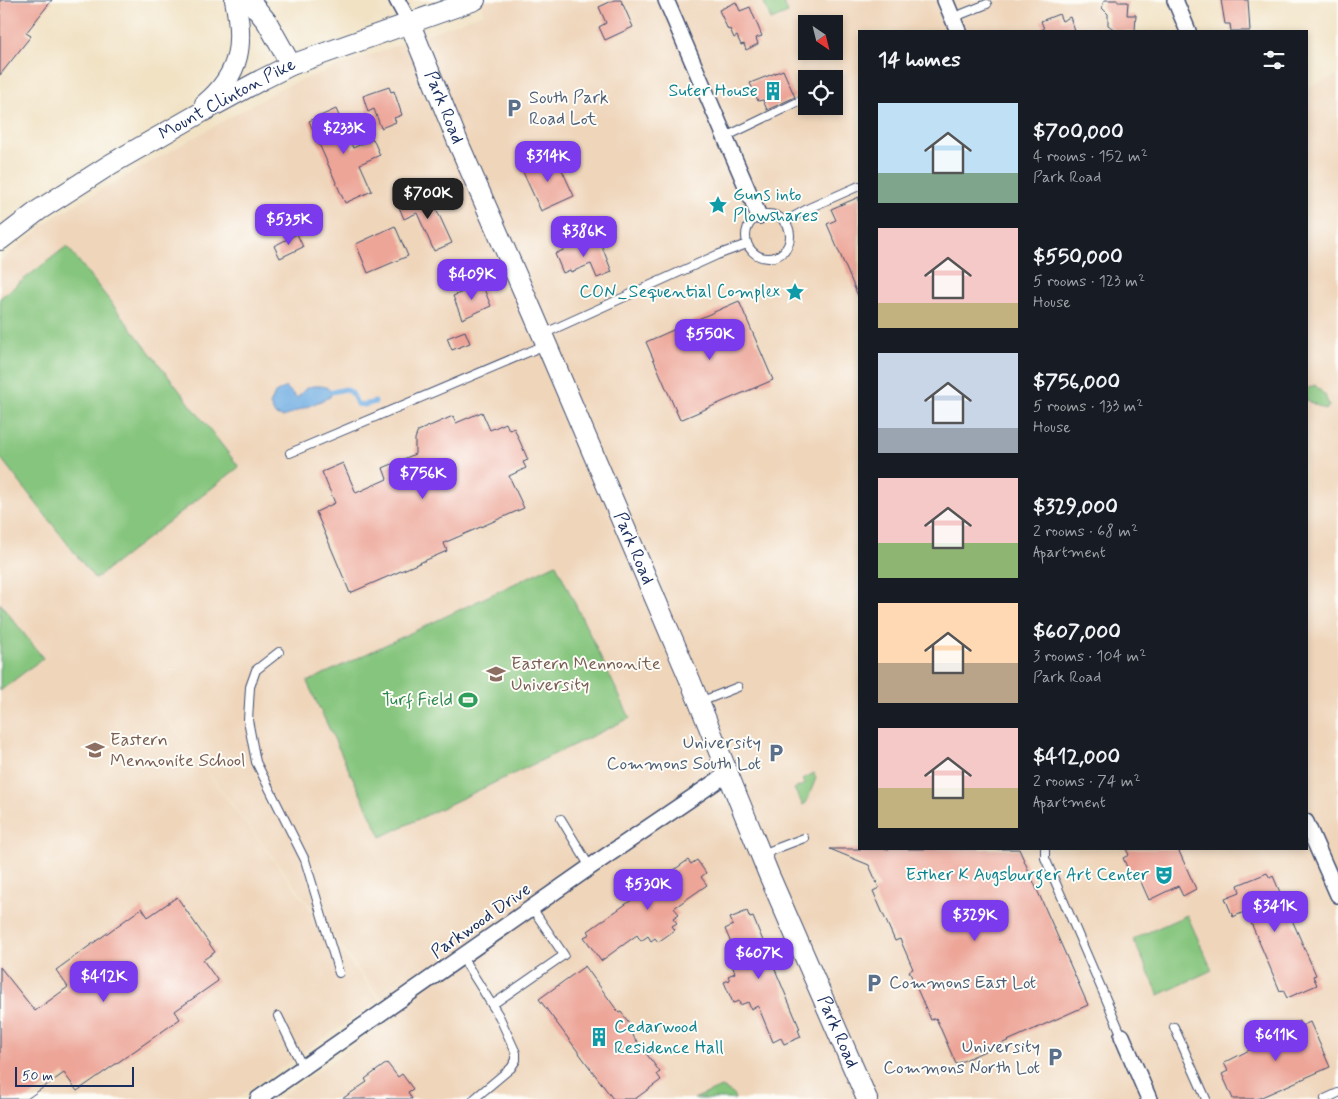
<!DOCTYPE html>
<meta charset="utf-8">
<style>
body{margin:0;font-family:Mynerve,sans-serif;background:#242831;color:#f1f3f6;height:100vh;display:flex;flex-direction:column;font-size:19px;white-space:nowrap}
*{box-sizing:border-box;margin:0}
p{font-size:16px;color:#9ea1a6}
.icon{flex:none;width:28px;height:28px;fill:none;stroke:currentColor;stroke-width:2;stroke-linecap:round;stroke-linejoin:round}
.map{position:relative;flex:1;overflow:hidden}
.drawer{position:absolute;left:858px;top:30px;width:450px;height:820px;display:flex;flex-direction:column;background:#171b24;border-radius:0px;box-shadow:0 2px 8px #0003}
.drawer>*{flex:none}
.needle{width:32px;rotate:145deg}
.controls{position:absolute;left:798px;top:15px;display:grid;gap:10px}
.controls a{display:grid;place-items:center;width:45px;height:45px;border-radius:0px;background:#171b24;box-shadow:0 2px 8px #0003;font-size:25px}
.scale{position:absolute;left:15px;bottom:12px;width:119px;box-sizing:border-box;padding-left:5px;border:2px solid #1b2f5e;border-top:0;font-size:14px;line-height:18px;white-space:nowrap;color:#1b2f5e;-webkit-text-stroke:4px #fdfcf7;paint-order:stroke}
.price{position:absolute;translate:-50% -42px;padding:0 11px;border-radius:10px;background:#7c3aed;color:#fff;font-size:16px;line-height:32px;filter:drop-shadow(0 1px 2px #0008)}
.price::after{content:'';position:absolute;left:50%;top:30px;width:15px;height:11px;margin-left:-8px;background:inherit;clip-path:polygon(0 0,100% 0,50% 100%)}
.price.on{background:#222;color:#fff}
ul{padding:0;list-style:none}
li{display:flex;align-items:center;gap:15px;height:125px;padding:0 20px}
li span{display:grid;place-items:center;flex:none;width:140px;height:100px;border-radius:0px;color:#555}
li>.icon{margin-inline-start:auto}
span .icon{width:60px;height:60px;fill:#fffc;stroke-width:1}
li b{font-size:21px}
h2{display:flex;justify-content:space-between;align-items:center;height:60px;padding:0 20px;font-size:21px}
.map>svg:first-child{display:block}
.built{fill:#efd6bb;fill-rule:evenodd}
.green{fill:#85c57d;stroke:#507a6e}
.water{fill:#71aee3;stroke:#466ea0}
.lines{fill:none;stroke-linecap:round;stroke-linejoin:round}
.stream{stroke:#71aee3;stroke-width:5}
.building{fill:#eda598}
.lane-casing{stroke:#3b4a6d;stroke-width:10}
.street-casing{stroke:#3b4a6d;stroke-width:18}
.secondary-casing{stroke:#3b4a6d;stroke-width:22}
.lane{stroke:#fff;stroke-width:8}
.street{stroke:#fff;stroke-width:15}
.secondary{stroke:#fff;stroke-width:20}
.labels{text-anchor:middle;dominant-baseline:central;stroke-width:4;stroke-linejoin:round;paint-order:stroke}
.culture-label{font-size:18px;fill:#0d838f;stroke:#fdfcf7;text-anchor:end}
.service-label{font-size:18px;fill:#4e5e75;stroke:#fdfcf7;text-anchor:start}
.street-label{font-size:18px;fill:#1b2f5e;stroke:#fdfcf7}
.education-label{font-size:18px;fill:#785e54;stroke:#fdfcf7;text-anchor:start}
.leisure-label{font-size:18px;fill:#27864d;stroke:#fdfcf7;text-anchor:end}
</style>
<div class="map">
<svg width="1338" height="1099" viewBox="0 0 1338 1099">
<rect width="100%" height="100%" fill="#fdfcf7"/>
<filter id="ink" filterUnits="userSpaceOnUse"><feTurbulence type="fractalNoise" baseFrequency=".02" numOctaves="2"/><feDisplacementMap in="SourceGraphic" scale="10" xChannelSelector="R" yChannelSelector="G"/><feConvolveMatrix kernelMatrix="1 2 1 2 8 2 1 2 1" color-interpolation-filters="sRGB"/></filter>
<filter id="wash" filterUnits="userSpaceOnUse"><feTurbulence type="fractalNoise" baseFrequency=".0096" numOctaves="4" result="noise"/><feDisplacementMap in="SourceGraphic" scale="20" xChannelSelector="R" yChannelSelector="G"/><feGaussianBlur stdDeviation="1.12" result="paint"/><feColorMatrix in="noise" values="0 0 0 0 0 0 0 0 0 0 0 0 0 0 0 0 0 1.4 0 .05"/><feComposite in="paint" operator="in"/></filter>
<g filter="url(#wash)">
<rect width="100%" height="100%" fill="#f1e2c4"/>
<path class="built" d="M479,0H1093L1106,31H859V849H1306V88L1338,75V1099H278L395,1017L95,624L379,1000L236,1099H0V262L54,217L283,87L485,13ZM806,24H834V51H806ZM806,79H834V106H806Z"/>
<g class="green">
<path d="M763,0H783L788,13L771,20Z"/>
<path d="M67,246L239,467L95,579L0,457V298Z"/>
<path d="M1315,385L1325,395L1329,406L1326,410L1306,400V389Z"/>
<path d="M556,564L630,718L381,837L307,682Z"/>
<path d="M0,603L43,658L0,691Z"/>
<path d="M814,773L816,778L806,803L803,805L794,789L805,784L803,779Z"/>
<path d="M1187,915L1212,970L1159,995L1133,939Z"/>
<path d="M721,1087L733,1094L735,1099H694Z"/>
</g>
<path class="water" d="M313,386C320,386 327,385 332,392L330,397L283,417L275,415L270,405L275,393L286,387L297,398L306,388Z"/>
<g class="lines">
<path class="stream" d="M332,392L346,389L352,393L357,404L364,405L375,402"/>
</g>
<g id="blocks">
<g class="building">
<path d="M0,0H52L26,33L31,36L0,75Z"/>
<path d="M614,0H621L633,27L605,40L599,27L606,23L599,7Z"/>
<path d="M1104,0H1118V2H1128L1127,15H1136L1135,31H1116L1108,25V14L1102,8Z"/>
<path d="M1221,0H1248L1250,31H1231L1230,24H1225Z"/>
<path d="M736,2L740,11L750,7L762,36L756,38L758,44L746,50L744,44L741,45L737,36L734,38L730,29L728,30L719,10Z"/>
<path d="M1059,14L1062,21L1070,17L1075,31H1038L1044,29L1041,21Z"/>
<path d="M783,70L795,97L767,110L763,100L758,101L750,83Z"/>
<path d="M389,87L391,92L394,91L402,115L394,118L396,122L381,128L374,109L368,112L363,96Z"/>
<path d="M336,109L353,148L373,139L380,155L360,164L372,191L345,203L309,121Z"/>
<path d="M555,155L574,196L541,211L522,170Z"/>
<path d="M429,193L452,243L434,251L417,213L404,219L399,207Z"/>
<path d="M859,197V298L827,224L836,220L831,209Z"/>
<path d="M395,226L408,256L368,273L356,244Z"/>
<path d="M297,234L303,247L280,258L274,246Z"/>
<path d="M593,238L597,246L601,244L612,272L597,278L591,264L571,272L570,270L563,273L555,254L584,240L585,241Z"/>
<path d="M482,284L491,306L462,319L453,296Z"/>
<path d="M739,301L773,380L680,420L646,342Z"/>
<path d="M465,331L470,343L452,350L447,338Z"/>
<path d="M482,412L490,430L506,423L509,430L514,428L528,460L523,462L526,468L509,476L524,508L444,543L447,551L350,593L316,512L335,503L322,472L343,463L356,493L387,479L383,468L415,454V439L418,431L453,416L456,423Z"/>
<path d="M830,849H1019L1088,1005L956,1064L936,1018L931,1020L909,971L913,969L900,939L895,941L873,891L879,888L869,865Z"/>
<path d="M1126,849H1178L1196,889L1183,896L1178,886L1149,900L1137,873L1131,876L1123,858L1129,855Z"/>
<path d="M688,860L691,864L697,860L706,873L701,877L707,885L674,908L679,914L673,918L677,923L672,926L675,930L658,942L655,938L651,941L648,936L641,941L637,935L601,961L584,937L590,934L588,931Z"/>
<path d="M1267,873L1270,878L1273,876L1316,975L1313,976L1317,985L1287,998L1283,990L1280,991L1246,911L1233,917L1225,898L1240,892L1238,885Z"/>
<path d="M177,897L215,952L203,960L218,981L175,1011L180,1019L77,1091L64,1073L27,1099H0V967L35,1011L68,987L56,970L142,908L148,917Z"/>
<path d="M747,911L750,918L753,917L800,1029L798,1030L801,1037L784,1044L781,1038L773,1042L758,1006L751,1009L748,1002L740,1005L739,1001L733,1003L724,982L730,980L728,976L735,973L732,965L739,962L725,929L733,925L730,918Z"/>
<path d="M585,966L619,1013L621,1012L627,1020L634,1029L630,1032L660,1072L657,1074L661,1080L635,1099H613L539,999Z"/>
<path d="M1299,1021L1301,1026L1310,1022L1330,1067L1257,1099H1233L1222,1074L1228,1071L1224,1063L1263,1043L1261,1038L1266,1035L1264,1031L1275,1026L1277,1031Z"/>
<path d="M387,1063L398,1077L402,1074L413,1089L408,1092L412,1099H342L367,1082L365,1079Z"/>
</g>
</g>
</g>
<g filter="url(#ink)">
<use href="#blocks" fill-opacity="0" stroke="#3b4a6d" stroke-width="1"/>
<g class="lines">
<g class="lane-casing">
<g id="lane">
<path d="M952,18L987,4"/>
<path d="M823,79L824,76"/>
<path d="M725,137L806,98"/>
<circle cx="768" cy="236" r="22"/>
<path d="M784,222L809,208L859,186"/>
<path d="M543,334L717,255L747,244"/>
<path d="M290,453L545,345"/>
<path d="M279,652L256,670L250,687L248,720L256,762L305,860L339,973"/>
<path d="M700,702L738,687"/>
<path d="M561,819L590,867"/>
<path d="M1045,849V858L1122,1036"/>
<path d="M762,854L804,838"/>
<path d="M462,957L499,1016L516,1053V1060L511,1068L474,1099"/>
<path d="M492,1005L564,955L532,908"/>
<path d="M278,1016L303,1068"/>
<path d="M1174,1027L1206,1099"/>
<path d="M1325,1099L1338,1093"/>
</g>
</g>
<g class="street-casing">
<g id="street">
<path d="M397,0L410,24"/>
<path d="M666,0L759,216"/>
<path d="M945,0L958,31"/>
<path d="M1175,0L1188,31"/>
<path d="M1306,822L1338,895"/>
<path d="M1122,1036L1149,1099"/>
<path d="M258,1099L590,867L727,774"/>
</g>
</g>
<g class="secondary-casing">
<g id="secondary">
<path d="M249,0L267,22L291,65"/>
<path id="s1" d="M410,24L460,147L533,313L690,680L769,875L867,1099"/>
<path d="M205,104C241,74 244,43 235,0"/>
<path id="s2" d="M0,240L39,210L111,164L202,112L261,80L291,65L475,0"/>
</g>
</g>
<use href="#lane" class="lane"/>
<use href="#street" class="street"/>
<use href="#secondary" class="secondary"/>
</g>
</g>
<defs>
<g id="building-bare" transform="scale(1.5)"><path d="M-4-6H4V6H1V3H-1V6H-4ZM-2.5-4.3h1.7v1.8h-1.7ZM.8-4.3h1.7v1.8H.8ZM-2.5-1h1.7V.8h-1.7ZM.8-1h1.7V.8H.8Z" fill="#0f9aa8" stroke="#fdfcf7" stroke-width="2.5" paint-order="stroke"/></g>
<g id="parking-bare" transform="scale(1.5)"><path d="M-3.5-5.5H1a3.5 3.5 0 0 1 0 7H-1V5.5H-3.5ZM-1-3.4V-.6H.8a1.4 1.4 0 0 0 0-2.8Z" fill="#5c6f8a" stroke="#fdfcf7" stroke-width="2.5" paint-order="stroke"/></g>
<g id="sight-bare" transform="scale(1.5)"><path d="M0-6L1.8-2.2L6-1.7L2.9 1.2L3.7 5.4L0 3.3L-3.7 5.4L-2.9 1.2L-6-1.7L-1.8-2.2Z" fill="#0f9aa8" stroke="#fdfcf7" stroke-width="2.5" paint-order="stroke"/></g>
<g id="university-bare" transform="scale(1.5)"><path d="M0-5L7-2L0 1L-7-2ZM-4 1L0 2.5L4 1V4Q0 6-4 4Z" fill="#8d6e63" stroke="#fdfcf7" stroke-width="2.5" paint-order="stroke"/></g>
<g id="stadium-bare" transform="scale(1.5)"><path d="M0-5a6.5 5 0 1 0 0 10a6.5 5 0 1 0 0-10ZM-3.5-1.8h7v3.6h-7Z" fill="#2e9e5b" stroke="#fdfcf7" stroke-width="2.5" paint-order="stroke"/></g>
<g id="school-bare" transform="scale(1.5)"><path d="M0-5L7-2L0 1L-7-2ZM-4 1L0 2.5L4 1V4Q0 6-4 4Z" fill="#8d6e63" stroke="#fdfcf7" stroke-width="2.5" paint-order="stroke"/></g>
<g id="theatre-bare" transform="scale(1.5)"><path d="M-5-5.5Q0-4 5-5.5V0Q5 5 0 6Q-5 5-5 0ZM-3.3-2.5H-1v1.5H-3.3ZM1-2.5H3.3v1.5H1ZM-2.8 1Q0 5.5 2.8 1Z" fill="#0f9aa8" stroke="#fdfcf7" stroke-width="2.5" paint-order="stroke"/></g>
</defs>
<g fill-rule="evenodd">
<use href="#building-bare" x="773" y="91"/>
<use href="#parking-bare" x="514" y="108"/>
<use href="#sight-bare" x="718" y="205"/>
<use href="#sight-bare" x="795" y="292"/>
<use href="#university-bare" x="496" y="674"/>
<use href="#stadium-bare" x="468" y="700"/>
<use href="#school-bare" x="95" y="750"/>
<use href="#parking-bare" x="776" y="753"/>
<use href="#theatre-bare" x="1164" y="875"/>
<use href="#parking-bare" x="874" y="983"/>
<use href="#building-bare" x="599" y="1037"/>
<use href="#parking-bare" x="1055" y="1057"/>
</g>
<g class="labels">
<g class="culture-label">
<text x="758" y="91">Suter House</text>
<text x="733" y="195" text-anchor="start">Guns into<tspan x="733" dy="21">Plowshares</tspan></text>
<text x="780" y="292">CON_Sequential Complex</text>
<text x="1149" y="875">Esther K Augsburger Art Center</text>
<text x="614" y="1027" text-anchor="start">Cedarwood<tspan x="614" dy="21">Residence Hall</tspan></text>
</g>
<g class="service-label">
<text x="529" y="98">South Park<tspan x="529" dy="21">Road Lot</tspan></text>
<text x="761" y="743" text-anchor="end">University<tspan x="761" dy="21">Commons South Lot</tspan></text>
<text x="889" y="983">Commons East Lot</text>
<text x="1040" y="1047" text-anchor="end">University<tspan x="1040" dy="21">Commons North Lot</tspan></text>
</g>
<g class="street-label">
<text stroke="none"><textPath href="#s2" startOffset="268">Mount Clinton Pike</textPath></text>
<text stroke="none"><textPath href="#s1" startOffset="90">Park Road</textPath></text>
<text stroke="none"><textPath href="#s1" startOffset="570">Park Road</textPath></text>
<text transform="translate(481 921) rotate(-35)">Parkwood Drive</text>
<text stroke="none"><textPath href="#s1" startOffset="1095">Park Road</textPath></text>
</g>
<g class="education-label">
<text x="511" y="664">Eastern Mennonite<tspan x="511" dy="21">University</tspan></text>
<text x="110" y="740">Eastern<tspan x="110" dy="21">Mennonite School</tspan></text>
</g>
<g class="leisure-label">
<text x="453" y="700">Turf Field</text>
</g>
</g>
</svg>
<div class="controls">
<a><svg class="needle" viewBox="-14 -14 28 28"><path d="M0-13l5 13h-10z" fill="#e53935"/><path d="M0 13l5-13h-10z" fill="#9ea1a6"/></svg></a>
<a><svg class="icon" aria-label="locate" viewBox="0 0 24 24"><circle cx="12" cy="12" r="6"/><path d="M12 2v4M12 18v4M2 12h4M18 12h4"/></svg></a>
</div>
<div class="scale">50 m</div>
<b class="price" style="left:344px;top:155px">$233K</b>
<b class="price" style="left:548px;top:183px">$314K</b>
<b class="price on" style="left:428px;top:220px">$700K</b>
<b class="price" style="left:289px;top:246px">$535K</b>
<b class="price" style="left:584px;top:258px">$386K</b>
<b class="price" style="left:472px;top:301px">$409K</b>
<b class="price" style="left:710px;top:361px">$550K</b>
<b class="price" style="left:423px;top:500px">$756K</b>
<b class="price" style="left:648px;top:911px">$530K</b>
<b class="price" style="left:1275px;top:933px">$341K</b>
<b class="price" style="left:975px;top:942px">$329K</b>
<b class="price" style="left:759px;top:980px">$607K</b>
<b class="price" style="left:104px;top:1003px">$412K</b>
<b class="price" style="left:1276px;top:1062px">$611K</b>
<section class="drawer">
<h2>14 homes<svg class="icon" aria-label="filters" viewBox="0 0 24 24"><path d="M4 7h16M4 17h16"/><circle cx="9" cy="7" r="2"/><circle cx="15" cy="17" r="2"/></svg></h2>
<ul>
<li><span style="background:linear-gradient(#bfe0f5 70%,#7fa58c 0)"><svg class="icon" aria-label="home" viewBox="0 0 24 24"><path d="M3 11l9-7 9 7M6 9v11h12V9"/></svg></span><div><b>$700,000</b><p>4 rooms · 152 m²</p><p>Park Road</p></div></li>
<li><span style="background:linear-gradient(#f6c9c9 75%,#c2b280 0)"><svg class="icon" aria-label="home" viewBox="0 0 24 24"><path d="M3 11l9-7 9 7M6 9v11h12V9"/></svg></span><div><b>$550,000</b><p>5 rooms · 123 m²</p><p>House</p></div></li>
<li><span style="background:linear-gradient(#c9d6e8 75%,#9aa5b1 0)"><svg class="icon" aria-label="home" viewBox="0 0 24 24"><path d="M3 11l9-7 9 7M6 9v11h12V9"/></svg></span><div><b>$756,000</b><p>5 rooms · 133 m²</p><p>House</p></div></li>
<li><span style="background:linear-gradient(#f6c9c9 65%,#8fb573 0)"><svg class="icon" aria-label="home" viewBox="0 0 24 24"><path d="M3 11l9-7 9 7M6 9v11h12V9"/></svg></span><div><b>$329,000</b><p>2 rooms · 68 m²</p><p>Apartment</p></div></li>
<li><span style="background:linear-gradient(#ffd9b3 60%,#b9a48a 0)"><svg class="icon" aria-label="home" viewBox="0 0 24 24"><path d="M3 11l9-7 9 7M6 9v11h12V9"/></svg></span><div><b>$607,000</b><p>3 rooms · 104 m²</p><p>Park Road</p></div></li>
<li><span style="background:linear-gradient(#f6c9c9 60%,#c2b280 0)"><svg class="icon" aria-label="home" viewBox="0 0 24 24"><path d="M3 11l9-7 9 7M6 9v11h12V9"/></svg></span><div><b>$412,000</b><p>2 rooms · 74 m²</p><p>Apartment</p></div></li>
</ul>
</section>
</div>
